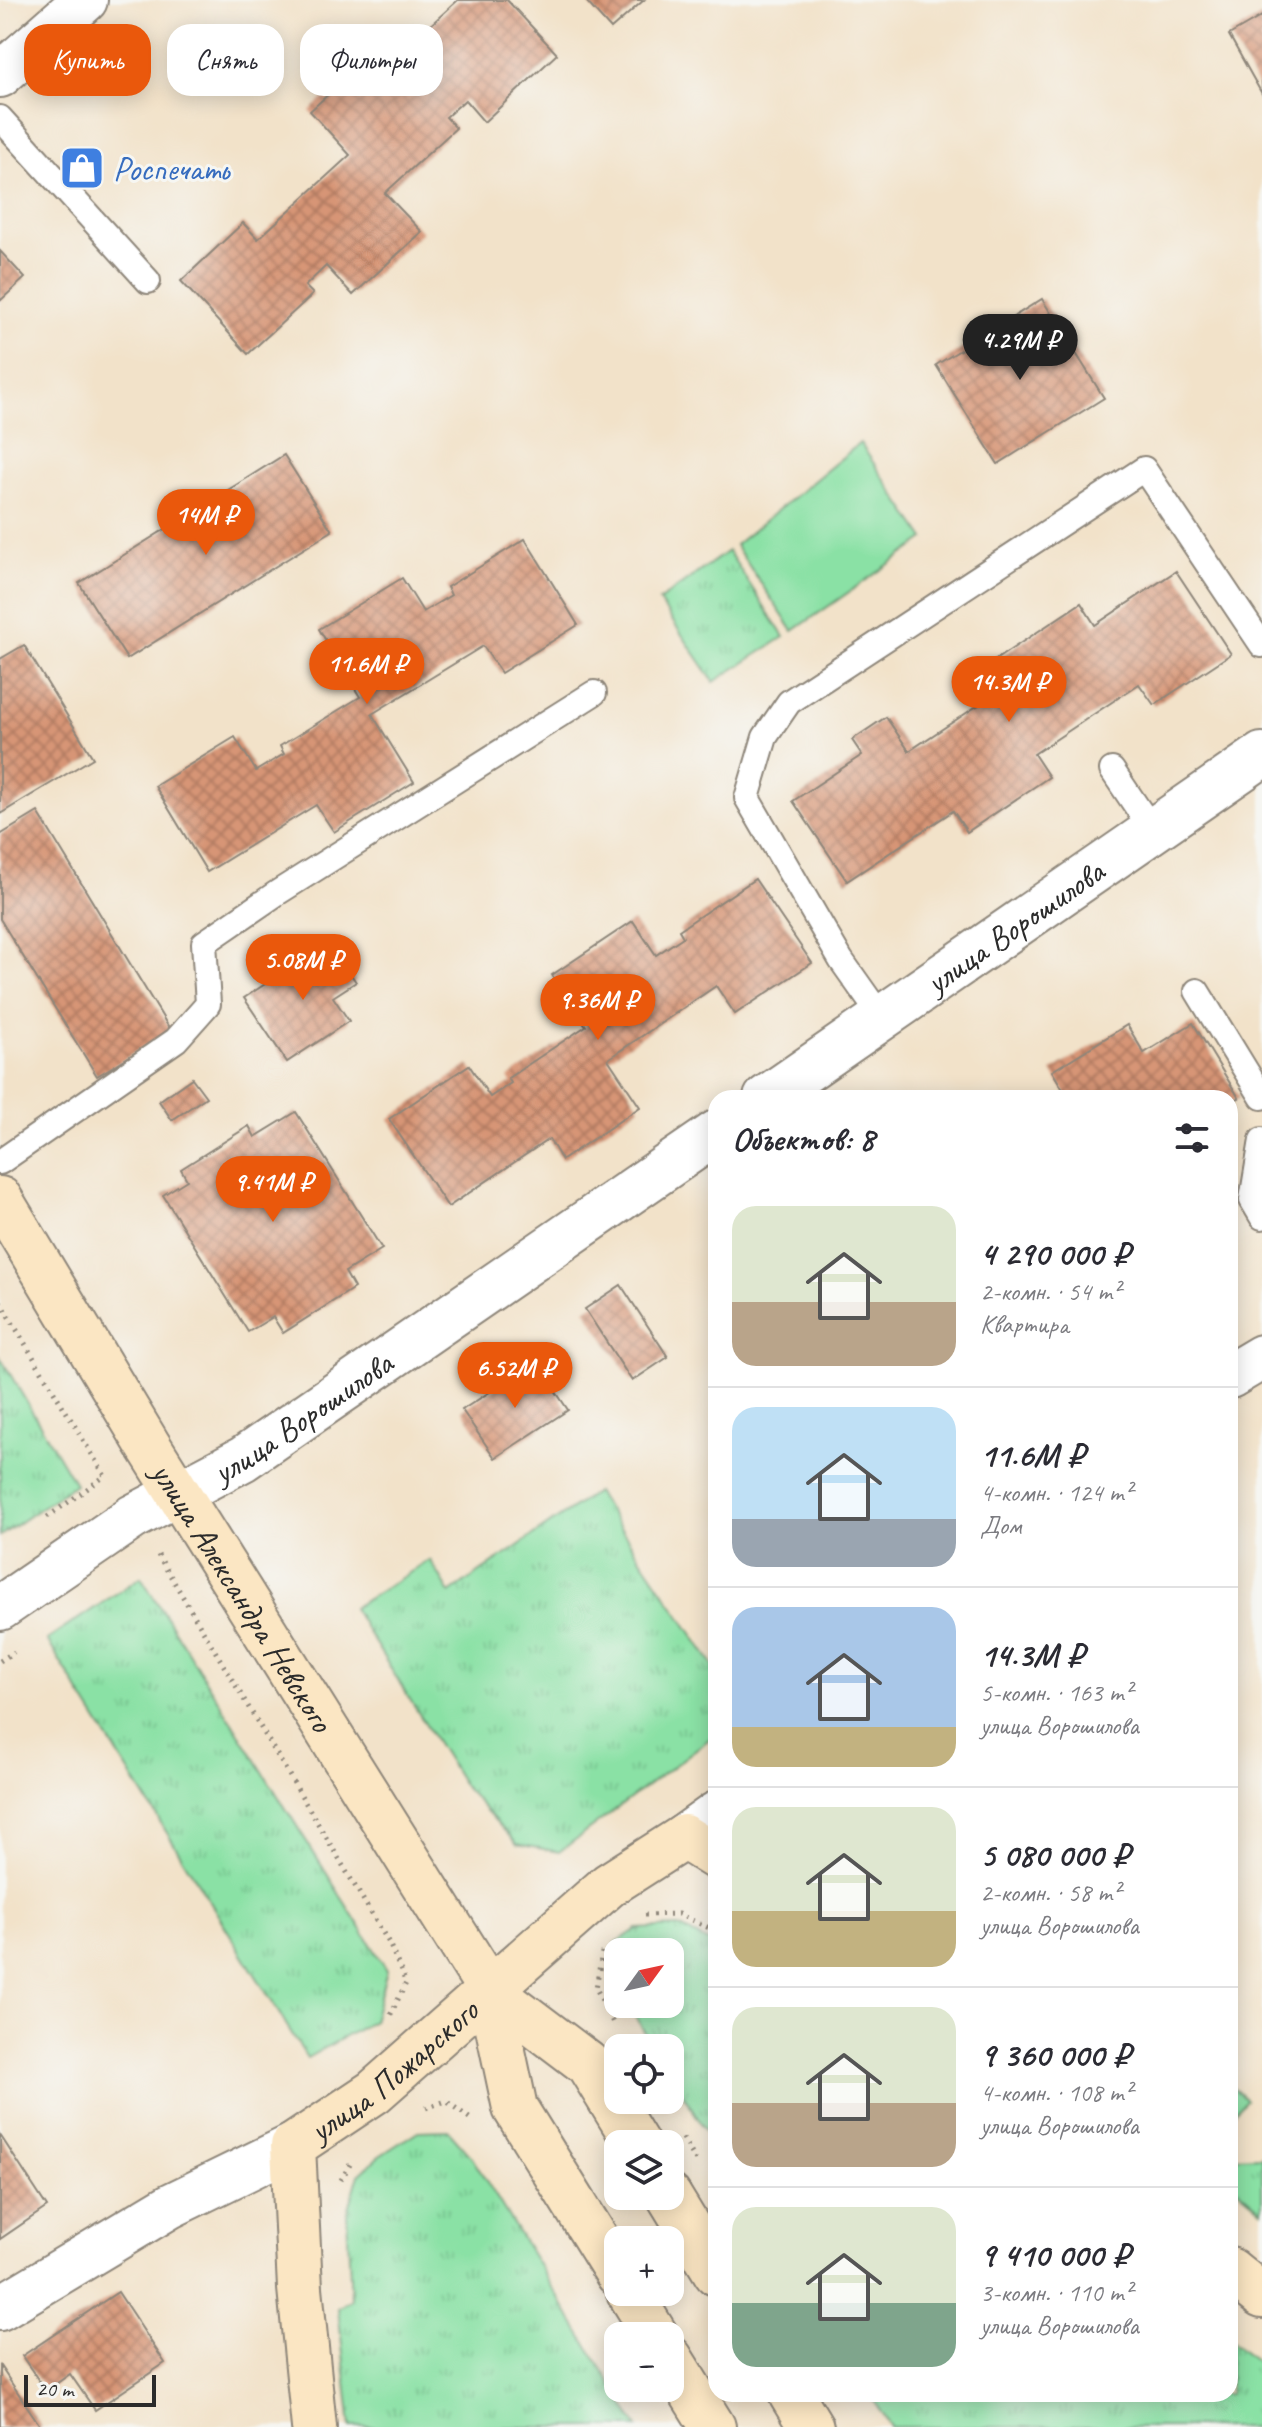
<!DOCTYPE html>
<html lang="ru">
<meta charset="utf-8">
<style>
body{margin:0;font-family:Caveat,sans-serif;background:#f2f2f3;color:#2b2b33;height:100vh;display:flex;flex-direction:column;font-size:30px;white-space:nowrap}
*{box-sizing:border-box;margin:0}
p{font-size:26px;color:#7c7c81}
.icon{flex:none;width:44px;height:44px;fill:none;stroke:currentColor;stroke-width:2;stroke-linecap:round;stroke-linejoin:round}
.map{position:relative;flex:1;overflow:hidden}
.details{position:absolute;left:708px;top:1090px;width:530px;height:1312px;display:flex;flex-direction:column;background:#fff;border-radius:24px;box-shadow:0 4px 20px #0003}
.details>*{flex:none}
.top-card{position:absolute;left:24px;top:24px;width:564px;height:72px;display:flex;gap:16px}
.needle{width:52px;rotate:57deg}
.buttons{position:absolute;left:604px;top:1938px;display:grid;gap:16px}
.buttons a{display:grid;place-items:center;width:80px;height:80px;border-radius:16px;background:#fff;box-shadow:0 4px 20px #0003;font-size:40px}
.scale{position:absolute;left:24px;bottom:20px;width:132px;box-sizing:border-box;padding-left:8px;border:4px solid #2b2b2b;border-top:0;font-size:22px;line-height:28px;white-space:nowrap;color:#2b2b2b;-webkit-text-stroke:6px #f6f6f2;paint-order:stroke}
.price{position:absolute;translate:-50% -68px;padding:0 18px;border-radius:28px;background:#ea580c;color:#fff;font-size:26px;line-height:52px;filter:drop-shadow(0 2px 4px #0008)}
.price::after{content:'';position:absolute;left:50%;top:48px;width:24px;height:18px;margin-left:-12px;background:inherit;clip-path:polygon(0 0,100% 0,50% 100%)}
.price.current{background:#222;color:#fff}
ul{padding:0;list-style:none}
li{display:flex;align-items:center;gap:24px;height:200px;padding:0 24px}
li+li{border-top:2px solid #e1e1e2}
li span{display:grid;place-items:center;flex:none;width:224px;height:160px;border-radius:24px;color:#555}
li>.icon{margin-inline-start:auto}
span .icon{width:96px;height:96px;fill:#fffc;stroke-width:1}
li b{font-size:34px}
h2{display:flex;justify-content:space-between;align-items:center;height:96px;padding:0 24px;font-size:34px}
.chip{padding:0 28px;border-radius:24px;background:#fff;box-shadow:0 4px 20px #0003;font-size:28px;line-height:72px}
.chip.current{background:#ea580c;color:#fff}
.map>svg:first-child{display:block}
.grass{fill:url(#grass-tufts);stroke:#5a8668;stroke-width:2}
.pitch{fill:#8ae1a5;stroke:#5a8668;stroke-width:2}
.building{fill:url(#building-cross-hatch)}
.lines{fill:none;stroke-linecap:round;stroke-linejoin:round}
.lane-casing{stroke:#8e867a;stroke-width:28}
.street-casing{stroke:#8e867a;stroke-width:48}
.secondary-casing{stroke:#8e867a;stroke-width:48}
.path{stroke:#8e867a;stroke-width:5;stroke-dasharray:2 6;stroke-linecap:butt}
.lane{stroke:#fff;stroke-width:24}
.street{stroke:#fff;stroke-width:44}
.secondary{stroke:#fbe6c3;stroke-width:44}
.labels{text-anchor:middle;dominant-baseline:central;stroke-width:6;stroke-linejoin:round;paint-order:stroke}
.shop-label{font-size:34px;fill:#366cbe;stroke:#f6f6f2;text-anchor:start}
.street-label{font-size:34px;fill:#2b2b2b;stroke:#f6f6f2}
</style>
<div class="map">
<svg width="1262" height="2427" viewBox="0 0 1262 2427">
<defs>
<pattern id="grass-tufts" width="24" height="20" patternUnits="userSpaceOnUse" patternTransform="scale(2)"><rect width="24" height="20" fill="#8ae1a5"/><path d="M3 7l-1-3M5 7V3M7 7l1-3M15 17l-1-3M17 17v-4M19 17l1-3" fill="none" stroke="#77c18e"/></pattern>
<pattern id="building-cross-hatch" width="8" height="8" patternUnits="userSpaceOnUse" patternTransform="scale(2)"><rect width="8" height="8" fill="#d79576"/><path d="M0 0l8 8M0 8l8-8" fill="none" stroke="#af7a61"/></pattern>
</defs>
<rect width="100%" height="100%" fill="#f6f6f2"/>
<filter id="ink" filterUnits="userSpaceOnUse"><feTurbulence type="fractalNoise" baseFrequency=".0125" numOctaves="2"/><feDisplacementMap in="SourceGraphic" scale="16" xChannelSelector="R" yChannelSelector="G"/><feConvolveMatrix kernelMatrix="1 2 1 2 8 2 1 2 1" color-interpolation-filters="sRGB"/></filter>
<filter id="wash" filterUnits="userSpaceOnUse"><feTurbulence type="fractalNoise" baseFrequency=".006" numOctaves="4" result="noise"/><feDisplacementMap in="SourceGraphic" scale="32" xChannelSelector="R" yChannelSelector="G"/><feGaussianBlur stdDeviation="1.8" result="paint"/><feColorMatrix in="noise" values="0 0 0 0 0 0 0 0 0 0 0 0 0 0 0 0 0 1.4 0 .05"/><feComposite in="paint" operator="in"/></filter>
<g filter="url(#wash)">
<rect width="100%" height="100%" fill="#f2e2c9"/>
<g class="grass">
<path d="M728,551L784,637L714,682L659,601Z"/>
<path d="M0,1357L75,1484L0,1536Z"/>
<path d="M596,1492L716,1669V1734L559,1852L517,1844L465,1788L353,1608L430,1560L450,1593Z"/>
<path d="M141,1577L387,1970L373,2021L307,2058L47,1640Z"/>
<path d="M679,1927L716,1946V2147L670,2073V2048H655L627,2004H670V1952H618V1989L612,1980L616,1943L637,1929Z"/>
<path d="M1230,2085L1246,2100L1230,2116Z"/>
<path d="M448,2130L471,2156L638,2427H351L338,2308L351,2299L347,2215L359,2174L378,2157L418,2131Z"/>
<path d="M1262,2156V2210L1230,2183V2157Z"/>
<path d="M1230,2340L1262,2366V2427H891L870,2394H1230Z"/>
</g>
<path class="pitch" d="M860,443L925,539L793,631L735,545Z"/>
<g id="blocks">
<g class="building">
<path d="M458,0H507L557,54L484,122L465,100L446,117L456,128L385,193L422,232L353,295L326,266L305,286L313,294L248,354L181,281L243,223L258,239L350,155L310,111L378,49L390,62Z"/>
<path d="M585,0H644L611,29Z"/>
<path d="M1262,16V94L1229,35Z"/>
<path d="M0,251L25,278L0,301Z"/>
<path d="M1042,299L1104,398L998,464L936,365Z"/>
<path d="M284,455L332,531L127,659L79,583Z"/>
<path d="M525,539L578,625L501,673L483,646L372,714L414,782L334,832L316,805L207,872L155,786L235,737L256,771L284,754L280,746L360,697L319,629L402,578L423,612L451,595L447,587Z"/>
<path d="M1176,571L1231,654L1154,705L1139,684L1034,754L1049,777L967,832L953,811L847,881L793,801L862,755L852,740L886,717L909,751L986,700L971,676L1081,603L1095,625Z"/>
<path d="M24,645L93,758L0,814V659Z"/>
<path d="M38,812L171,1031L97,1076L0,919V835Z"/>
<path d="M755,879L812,963L735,1014L716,986L608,1059L640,1107L562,1160L549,1139L448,1207L389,1119L469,1065L490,1097L511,1083L508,1078L586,1026L552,975L633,921L656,955L683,937L679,930Z"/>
<path d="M329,942L356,982L333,997L349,1021L287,1062L244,998Z"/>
<path d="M1193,1023L1239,1098L1230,1103V1098H1068L1052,1071L1127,1025L1144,1053Z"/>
<path d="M192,1078L206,1097L172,1120L159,1101Z"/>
<path d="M296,1112L382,1249L345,1272L354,1288L283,1333L273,1317L248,1332L163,1195L187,1180L181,1169L249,1126L255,1137Z"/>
<path d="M621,1285L668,1357L632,1381L585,1309Z"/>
<path d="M536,1362L568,1410L495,1458L462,1410Z"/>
<path d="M0,2135L47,2207L0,2239Z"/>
<path d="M118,2292L165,2363L95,2410L70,2374L46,2391L22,2356Z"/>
<path d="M0,2366L41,2427H0Z"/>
</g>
</g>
</g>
<g filter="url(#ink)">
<use href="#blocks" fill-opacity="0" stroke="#8e867a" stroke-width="2"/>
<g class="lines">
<g class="lane-casing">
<g id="lane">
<path d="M0,118L148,281"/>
<path d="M1112,770L1153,831"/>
<path d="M1197,991L1262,1097"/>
<path d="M882,1018L841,960L747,798L765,737L789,702L1144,469L1262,645"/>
<path d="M1262,1140L1252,1200L1262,1217"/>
<path d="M0,1162L176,1040L208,1004L204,943L277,893L594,693"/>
</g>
</g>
<g class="street-casing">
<g id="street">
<path d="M0,75L85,0"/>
<path id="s1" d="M766,1098L1262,755"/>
<path d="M1230,1376L1262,1357"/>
<path id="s2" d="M0,1608L133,1517L243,1459L716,1133"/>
<path d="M684,1837L716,1814"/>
<path d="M0,2308L170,2206L293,2146"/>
</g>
</g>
<g class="secondary-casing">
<g id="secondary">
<path id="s3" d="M0,1199L148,1445L490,1990L515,2108L618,2274"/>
<path d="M490,1990L588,2064L637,2144"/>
<path d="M669,2196L716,2273"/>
<path d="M1230,2270L1262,2296"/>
<path d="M629,2292L656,2336"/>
<path d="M670,2358L713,2427"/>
<path d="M791,2394L811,2427"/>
<path id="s4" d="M314,2427L300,2288L293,2146L374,2092L609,1885L684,1837L716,1857"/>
</g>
</g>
<g class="path">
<path d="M0,1302L105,1476L46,1518"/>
<path d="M158,1555L389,1943L406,1983L389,2018"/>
<path d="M0,1661L14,1652"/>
<path d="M645,1915L678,1914L716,1931"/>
<path d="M602,1952L596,1988L614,2025"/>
<path d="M426,2108L446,2101L472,2120"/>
<path d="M683,2138L696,2161"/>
<path d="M341,2180L352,2161"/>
</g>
<use href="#lane" class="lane"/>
<use href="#street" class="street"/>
<use href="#secondary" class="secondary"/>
</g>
</g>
<defs>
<g id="shop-square" transform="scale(2.3)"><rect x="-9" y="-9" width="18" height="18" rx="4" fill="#3f7fe0" stroke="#f6f6f2"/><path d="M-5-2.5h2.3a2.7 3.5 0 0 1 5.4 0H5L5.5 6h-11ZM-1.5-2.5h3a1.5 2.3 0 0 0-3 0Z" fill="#fff"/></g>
</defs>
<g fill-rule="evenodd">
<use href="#shop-square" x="82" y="168"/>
</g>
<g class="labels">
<g class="shop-label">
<text x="113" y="168">Роспечать</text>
</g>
<g class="street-label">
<text stroke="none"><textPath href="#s1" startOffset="302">улица Ворошилова</textPath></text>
<text stroke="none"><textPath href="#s2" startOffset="358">улица Ворошилова</textPath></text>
<text stroke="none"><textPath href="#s3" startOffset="466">улица Александра Невского</textPath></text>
<text stroke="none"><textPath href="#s4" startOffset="408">улица Пожарского</textPath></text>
</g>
</g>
</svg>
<div class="buttons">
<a><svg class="needle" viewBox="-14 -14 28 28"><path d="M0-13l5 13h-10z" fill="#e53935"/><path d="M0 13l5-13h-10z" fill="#7c7c81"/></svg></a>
<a><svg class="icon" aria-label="locate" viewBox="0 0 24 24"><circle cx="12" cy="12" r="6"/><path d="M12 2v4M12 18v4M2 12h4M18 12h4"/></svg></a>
<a><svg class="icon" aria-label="layers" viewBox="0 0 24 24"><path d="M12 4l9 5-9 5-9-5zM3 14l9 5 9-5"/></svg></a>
<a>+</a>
<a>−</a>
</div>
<div class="scale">20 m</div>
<b class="price current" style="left:1020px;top:382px">4.29M ₽</b>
<b class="price" style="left:206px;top:557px">14M ₽</b>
<b class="price" style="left:367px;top:706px">11.6M ₽</b>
<b class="price" style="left:1009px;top:724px">14.3M ₽</b>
<b class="price" style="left:303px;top:1002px">5.08M ₽</b>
<b class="price" style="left:598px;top:1042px">9.36M ₽</b>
<b class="price" style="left:273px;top:1224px">9.41M ₽</b>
<b class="price" style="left:515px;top:1410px">6.52M ₽</b>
<div class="top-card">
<a class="chip current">Купить</a>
<a class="chip">Снять</a>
<a class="chip">Фильтры</a>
</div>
<section class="details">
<h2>Объектов: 8<svg class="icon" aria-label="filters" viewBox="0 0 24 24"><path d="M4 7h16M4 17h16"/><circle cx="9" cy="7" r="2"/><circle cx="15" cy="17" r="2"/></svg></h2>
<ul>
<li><span style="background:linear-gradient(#dfe7d0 60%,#b9a48a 0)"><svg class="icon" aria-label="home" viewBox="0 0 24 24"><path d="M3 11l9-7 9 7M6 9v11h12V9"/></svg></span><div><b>4 290 000 ₽</b><p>2-комн. · 54 m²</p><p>Квартира</p></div></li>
<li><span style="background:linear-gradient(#bfe0f5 70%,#9aa5b1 0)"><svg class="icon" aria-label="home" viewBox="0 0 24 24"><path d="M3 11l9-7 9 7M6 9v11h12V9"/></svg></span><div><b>11.6M ₽</b><p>4-комн. · 124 m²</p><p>Дом</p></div></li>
<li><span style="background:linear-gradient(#a9c7e8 75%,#c2b280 0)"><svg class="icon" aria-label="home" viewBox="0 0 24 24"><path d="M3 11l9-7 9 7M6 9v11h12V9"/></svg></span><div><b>14.3M ₽</b><p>5-комн. · 163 m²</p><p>улица Ворошилова</p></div></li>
<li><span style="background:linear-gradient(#dfe7d0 65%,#c2b280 0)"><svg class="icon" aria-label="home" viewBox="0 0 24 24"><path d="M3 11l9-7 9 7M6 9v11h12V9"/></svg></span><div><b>5 080 000 ₽</b><p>2-комн. · 58 m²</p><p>улица Ворошилова</p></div></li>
<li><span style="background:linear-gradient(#dfe7d0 60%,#b9a48a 0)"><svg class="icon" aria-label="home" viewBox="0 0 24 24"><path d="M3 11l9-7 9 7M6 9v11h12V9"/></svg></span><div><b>9 360 000 ₽</b><p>4-комн. · 108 m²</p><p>улица Ворошилова</p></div></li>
<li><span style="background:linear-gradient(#dfe7d0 60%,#7fa58c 0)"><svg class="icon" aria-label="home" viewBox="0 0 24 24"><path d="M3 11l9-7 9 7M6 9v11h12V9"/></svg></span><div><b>9 410 000 ₽</b><p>3-комн. · 110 m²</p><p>улица Ворошилова</p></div></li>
</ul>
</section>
</div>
